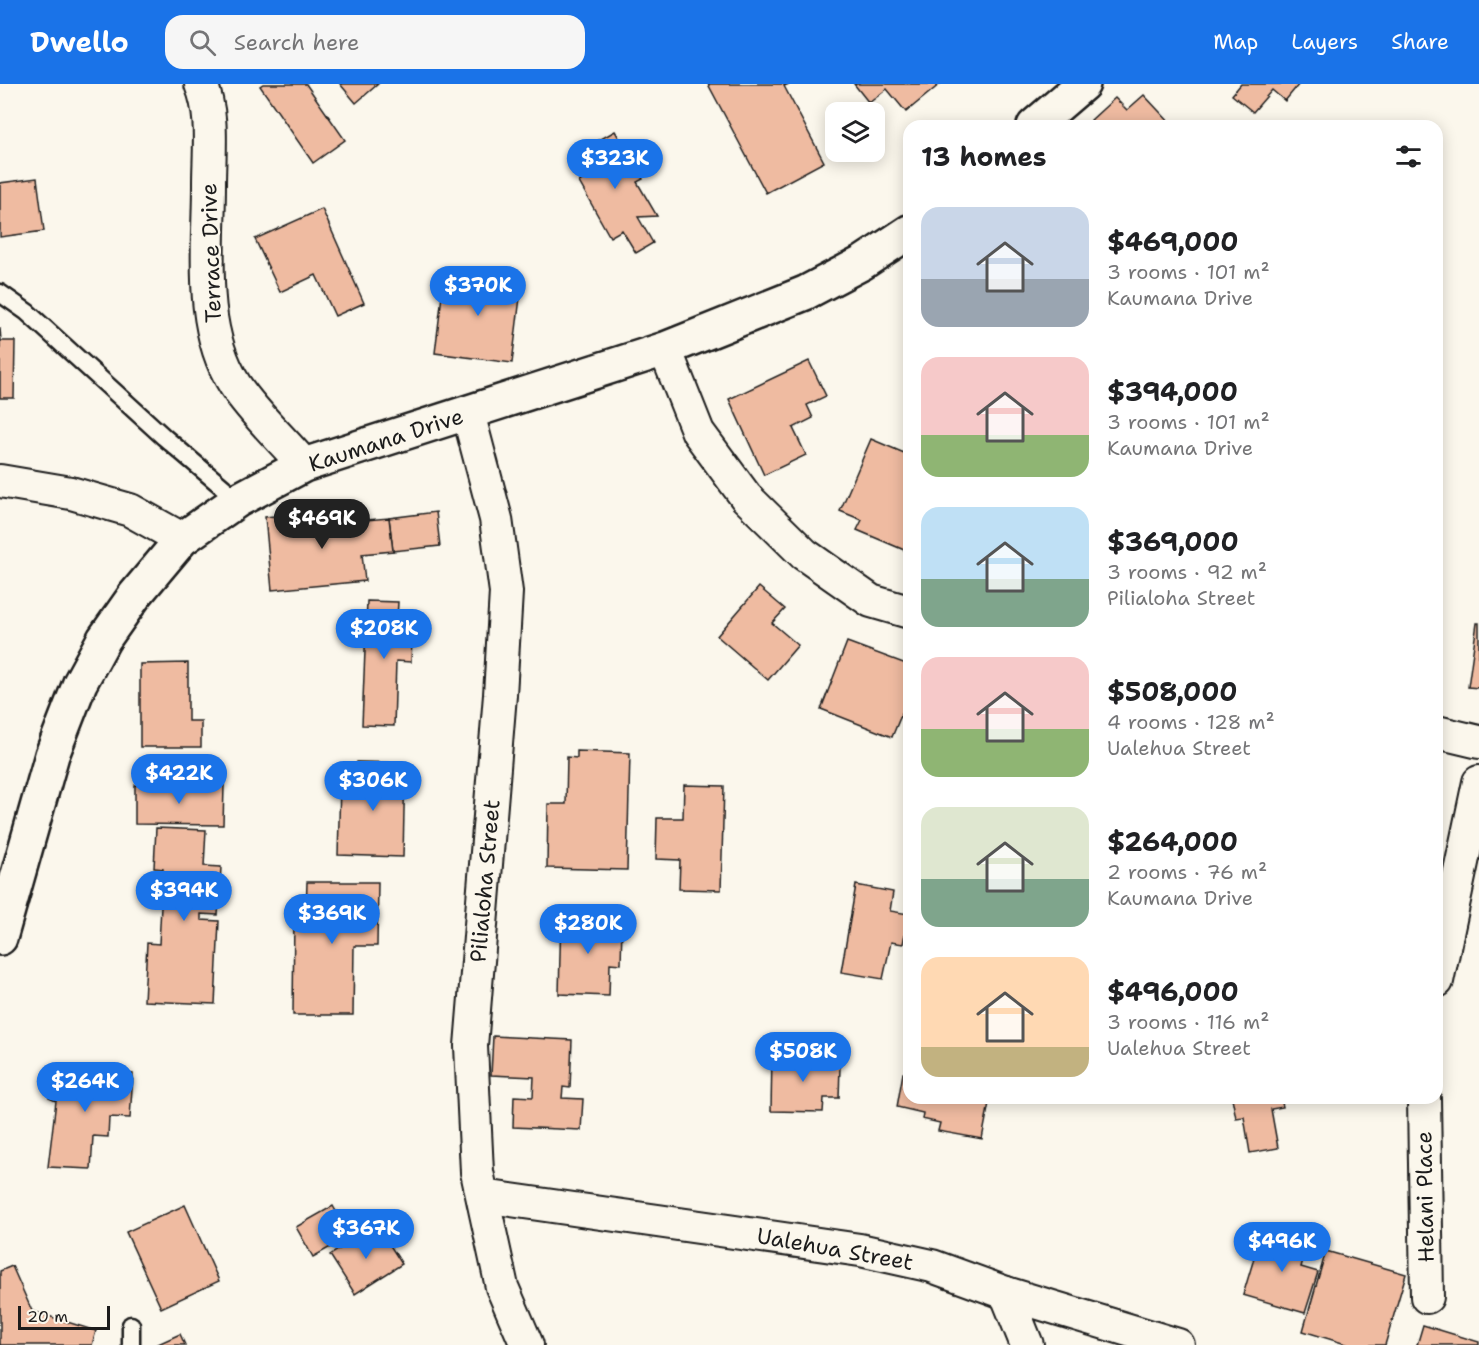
<!DOCTYPE html>
<meta charset="utf-8">
<style>
body{margin:0;font-family:"Shantell Sans",sans-serif;background:#f6f6f6;color:#202124;height:100vh;display:flex;flex-direction:column;font-size:22px;white-space:nowrap}
*{box-sizing:border-box;margin:0}
p{font-size:20px;color:#757577}
.icon{flex:none;width:33px;height:33px;fill:none;stroke:currentColor;stroke-width:2;stroke-linecap:round;stroke-linejoin:round}
.map{position:relative;flex:1;overflow:hidden}
.details{position:absolute;left:903px;top:36px;width:540px;height:984px;display:flex;flex-direction:column;background:#fff;border-radius:18px;box-shadow:0 3px 15px #0003}
.details>*{flex:none}
.fabs{position:absolute;left:825px;top:18px;display:grid;gap:12px}
.fabs a{display:grid;place-items:center;width:60px;height:60px;border-radius:12px;background:#fff;box-shadow:0 3px 15px #0003;font-size:30px}
.scale{position:absolute;left:18px;bottom:15px;width:92px;box-sizing:border-box;padding-left:6px;border:3px solid #1c1c1c;border-top:0;font-size:16px;line-height:21px;white-space:nowrap;color:#1c1c1c;-webkit-text-stroke:4px #fbf7ec;paint-order:stroke}
.price{position:absolute;translate:-50% -51px;padding:0 14px;border-radius:21px;background:#1a73e8;color:#fff;font-size:20px;line-height:39px;filter:drop-shadow(0 2px 3px #0008)}
.price::after{content:'';position:absolute;left:50%;top:36px;width:18px;height:14px;margin-left:-9px;background:inherit;clip-path:polygon(0 0,100% 0,50% 100%)}
.price.active{background:#222;color:#fff}
ul{padding:0;list-style:none}
li{display:flex;align-items:center;gap:18px;height:150px;padding:0 18px}
li span{display:grid;place-items:center;flex:none;width:168px;height:120px;border-radius:18px;color:#555}
li>.icon{margin-inline-start:auto}
span .icon{width:72px;height:72px;fill:#fffc;stroke-width:1}
li b{font-size:26px}
h2{display:flex;justify-content:space-between;align-items:center;height:72px;padding:0 18px;font-size:26px}
header{display:flex;align-items:center;gap:36px;box-sizing:border-box;height:84px;padding:0 30px;background:#1a73e8;color:#fff}
header strong{font-size:28px}
nav{display:flex;gap:33px;margin-inline-start:auto;font-size:21px}
.search{width:420px;height:54px;background:#f6f6f6;display:flex;align-items:center;gap:15px;box-sizing:border-box;padding:0 21px;border-radius:18px;color:#757577;font-size:22px}
.map>svg:first-child{display:block}
.building{fill:#efbba1;stroke:#1c1c1c;stroke-width:1.5}
.lines{fill:none;stroke-linecap:round;stroke-linejoin:round}
.lane-casing{stroke:#1c1c1c;stroke-width:21}
.street-casing{stroke:#1c1c1c;stroke-width:36}
.secondary-casing{stroke:#1c1c1c;stroke-width:38}
.lane{stroke:#fbf7ec;stroke-width:16}
.street{stroke:#fbf7ec;stroke-width:32}
.secondary{stroke:#fbf7ec;stroke-width:33}
.labels{text-anchor:middle;dominant-baseline:central;stroke-width:4.5;stroke-linejoin:round;paint-order:stroke}
.street-label{font-size:22px;fill:#1c1c1c;stroke:#fbf7ec}
</style>
<header>
<strong>Dwello</strong>
<div class="search"><svg class="icon" aria-label="search" viewBox="0 0 24 24"><circle cx="10" cy="10" r="6"/><path d="M15 15l6 6"/></svg>Search here</div>
<nav><a>Map</a><a>Layers</a><a>Share</a></nav>
</header>
<div class="map">
<svg width="1479" height="1261" viewBox="0 0 1479 1261">
<rect width="100%" height="100%" fill="#fbf7ec"/>
<filter id="ink" filterUnits="userSpaceOnUse"><feTurbulence type="fractalNoise" baseFrequency=".0167" numOctaves="2"/><feDisplacementMap in="SourceGraphic" scale="12" xChannelSelector="R" yChannelSelector="G"/><feConvolveMatrix kernelMatrix="1 2 1 2 8 2 1 2 1" color-interpolation-filters="sRGB"/></filter>
<g filter="url(#ink)">
<g class="building">
<path d="M263,0H306L345,56L313,79L260,2Z"/>
<path d="M340,0H378L356,19Z"/>
<path d="M708,0H789L784,2L824,78L766,109Z"/>
<path d="M854,0H940L906,28L887,5L869,19Z"/>
<path d="M1241,0H1299L1285,17L1272,6L1253,28L1232,11Z"/>
<path d="M1144,11L1173,42H1097L1091,36L1115,14L1127,26Z"/>
<path d="M615,47L643,95L637,98L657,132L638,133L653,159L636,169L622,146L610,153L579,98L586,94L573,71Z"/>
<path d="M37,94L44,147L0,153V99Z"/>
<path d="M322,125L364,219L335,232L316,191L280,208L255,155Z"/>
<path d="M445,187L522,197L512,279L435,269Z"/>
<path d="M0,244L1,257H15L14,314H0Z"/>
<path d="M809,277L826,312L807,321L813,334L793,344L806,371L764,391L729,315Z"/>
<path d="M871,355L909,371V468L857,446L862,436L840,427Z"/>
<path d="M436,428L440,462L393,467L389,434Z"/>
<path d="M307,429L308,441L389,434L393,467L362,470L365,497L272,506L265,433Z"/>
<path d="M759,503L785,525L772,539L798,561L768,596L717,552Z"/>
<path d="M367,517L398,518L397,534L413,535L411,578L396,577L394,642L362,641Z"/>
<path d="M1477,539H1479V604L1468,603Z"/>
<path d="M847,558L909,581V631L902,629L892,653L821,625Z"/>
<path d="M188,579V637H201V663H140V580Z"/>
<path d="M577,667L630,669L627,786L547,784L548,720H566L567,673L577,674Z"/>
<path d="M357,678L405,679L403,773L338,771L340,703H356Z"/>
<path d="M135,701H224L223,741L135,740Z"/>
<path d="M684,701L724,702L721,806L679,805L680,776L656,775L657,734H683Z"/>
<path d="M156,744L206,746L204,782L221,783L218,831L201,830V836L219,837L215,920L144,917L147,859L159,860L163,785L154,784Z"/>
<path d="M307,798H378L377,862H354L353,931H293L294,829H306Z"/>
<path d="M856,801L893,808L890,827L909,830L903,860L891,858L883,895L841,888Z"/>
<path d="M561,832L606,833L608,841L622,842L621,880L610,879L609,912L559,910Z"/>
<path d="M493,952L572,956L570,1004L563,1003L562,1014L583,1015L581,1046L513,1043L514,1012L533,1013L534,993L491,991Z"/>
<path d="M772,971L833,972L832,982H840L839,1014H824L823,1028L771,1027Z"/>
<path d="M51,985L133,990L130,1034L109,1033L108,1053L93,1052L91,1085L48,1083L56,1017L49,1014Z"/>
<path d="M903,989L909,990V1014H990L982,1055L938,1047L940,1039L922,1035L923,1029L897,1023Z"/>
<path d="M1232,1014H1281L1283,1023L1271,1025L1278,1064L1250,1069L1244,1033L1236,1034Z"/>
<path d="M185,1121L219,1197L161,1224L126,1148Z"/>
<path d="M333,1122L350,1152L313,1173L296,1143Z"/>
<path d="M377,1141L402,1180L355,1210L330,1171Z"/>
<path d="M1275,1143L1309,1154L1301,1183L1318,1188L1305,1229L1243,1211L1258,1161L1269,1164Z"/>
<path d="M1326,1167L1406,1190L1385,1261H1349L1303,1247Z"/>
<path d="M12,1182L32,1227L96,1247L92,1261H0V1187Z"/>
<path d="M1423,1241L1479,1258V1261H1417Z"/>
<path d="M180,1250L185,1261H156Z"/>
</g>
<g class="lines">
<g class="lane-casing">
<g id="lane">
<path d="M0,209L27,228L164,353L238,416"/>
<path d="M131,1261V1241"/>
</g>
</g>
<g class="street-casing">
<g id="street">
<path d="M201,0C214,31 209,67 209,100C209,166 198,243 235,301C254,330 282,355 304,381"/>
<path d="M665,265L698,348L746,413L804,470L871,517L909,528"/>
<path d="M468,329L496,435L506,508L500,611L471,962L477,1088L502,1203L527,1261"/>
<path d="M0,397L71,409L130,426L182,455"/>
<path d="M1437,648L1479,658"/>
<path d="M1437,897L1479,698"/>
<path d="M1424,1014L1427,1213"/>
<path d="M483,1112L860,1166L932,1182L1006,1209L1178,1261"/>
<path d="M1006,1209L1027,1261"/>
</g>
</g>
<g class="secondary-casing">
<g id="secondary">
<path d="M1034,42L1083,0"/>
<path d="M0,854L52,671L80,599L104,555L135,511L182,455L238,416L304,381L665,265L805,209L862,179L909,148"/>
</g>
</g>
<use href="#lane" class="lane"/>
<use href="#street" class="street"/>
<use href="#secondary" class="secondary"/>
</g>
</g>
<g class="labels">
<g class="street-label">
<text transform="translate(211 169) rotate(-92)">Terrace Drive</text>
<text transform="translate(386 356) rotate(-18)">Kaumana Drive</text>
<text transform="translate(485 797) rotate(-85)">Pilialoha Street</text>
<text transform="translate(1425 1113) rotate(-91)">Helani Place</text>
<text transform="translate(835 1165) rotate(10)">Ualehua Street</text>
</g>
</g>
</svg>
<div class="fabs">
<a><svg class="icon" aria-label="layers" viewBox="0 0 24 24"><path d="M12 4l9 5-9 5-9-5zM3 14l9 5 9-5"/></svg></a>
</div>
<div class="scale">20 m</div>
<b class="price" style="left:615px;top:106px">$323K</b>
<b class="price" style="left:478px;top:233px">$370K</b>
<b class="price active" style="left:322px;top:466px">$469K</b>
<b class="price" style="left:384px;top:576px">$208K</b>
<b class="price" style="left:179px;top:721px">$422K</b>
<b class="price" style="left:373px;top:728px">$306K</b>
<b class="price" style="left:184px;top:838px">$394K</b>
<b class="price" style="left:332px;top:861px">$369K</b>
<b class="price" style="left:588px;top:871px">$280K</b>
<b class="price" style="left:803px;top:999px">$508K</b>
<b class="price" style="left:85px;top:1029px">$264K</b>
<b class="price" style="left:366px;top:1176px">$367K</b>
<b class="price" style="left:1282px;top:1189px">$496K</b>
<section class="details">
<h2>13 homes<svg class="icon" aria-label="filters" viewBox="0 0 24 24"><path d="M4 7h16M4 17h16"/><circle cx="9" cy="7" r="2"/><circle cx="15" cy="17" r="2"/></svg></h2>
<ul>
<li><span style="background:linear-gradient(#c9d6e8 60%,#9aa5b1 0)"><svg class="icon" aria-label="home" viewBox="0 0 24 24"><path d="M3 11l9-7 9 7M6 9v11h12V9"/></svg></span><div><b>$469,000</b><p>3 rooms · 101 m²</p><p>Kaumana Drive</p></div></li>
<li><span style="background:linear-gradient(#f6c9c9 65%,#8fb573 0)"><svg class="icon" aria-label="home" viewBox="0 0 24 24"><path d="M3 11l9-7 9 7M6 9v11h12V9"/></svg></span><div><b>$394,000</b><p>3 rooms · 101 m²</p><p>Kaumana Drive</p></div></li>
<li><span style="background:linear-gradient(#bfe0f5 60%,#7fa58c 0)"><svg class="icon" aria-label="home" viewBox="0 0 24 24"><path d="M3 11l9-7 9 7M6 9v11h12V9"/></svg></span><div><b>$369,000</b><p>3 rooms · 92 m²</p><p>Pilialoha Street</p></div></li>
<li><span style="background:linear-gradient(#f6c9c9 60%,#8fb573 0)"><svg class="icon" aria-label="home" viewBox="0 0 24 24"><path d="M3 11l9-7 9 7M6 9v11h12V9"/></svg></span><div><b>$508,000</b><p>4 rooms · 128 m²</p><p>Ualehua Street</p></div></li>
<li><span style="background:linear-gradient(#dfe7d0 60%,#7fa58c 0)"><svg class="icon" aria-label="home" viewBox="0 0 24 24"><path d="M3 11l9-7 9 7M6 9v11h12V9"/></svg></span><div><b>$264,000</b><p>2 rooms · 76 m²</p><p>Kaumana Drive</p></div></li>
<li><span style="background:linear-gradient(#ffd9b3 75%,#c2b280 0)"><svg class="icon" aria-label="home" viewBox="0 0 24 24"><path d="M3 11l9-7 9 7M6 9v11h12V9"/></svg></span><div><b>$496,000</b><p>3 rooms · 116 m²</p><p>Ualehua Street</p></div></li>
</ul>
</section>
</div>
